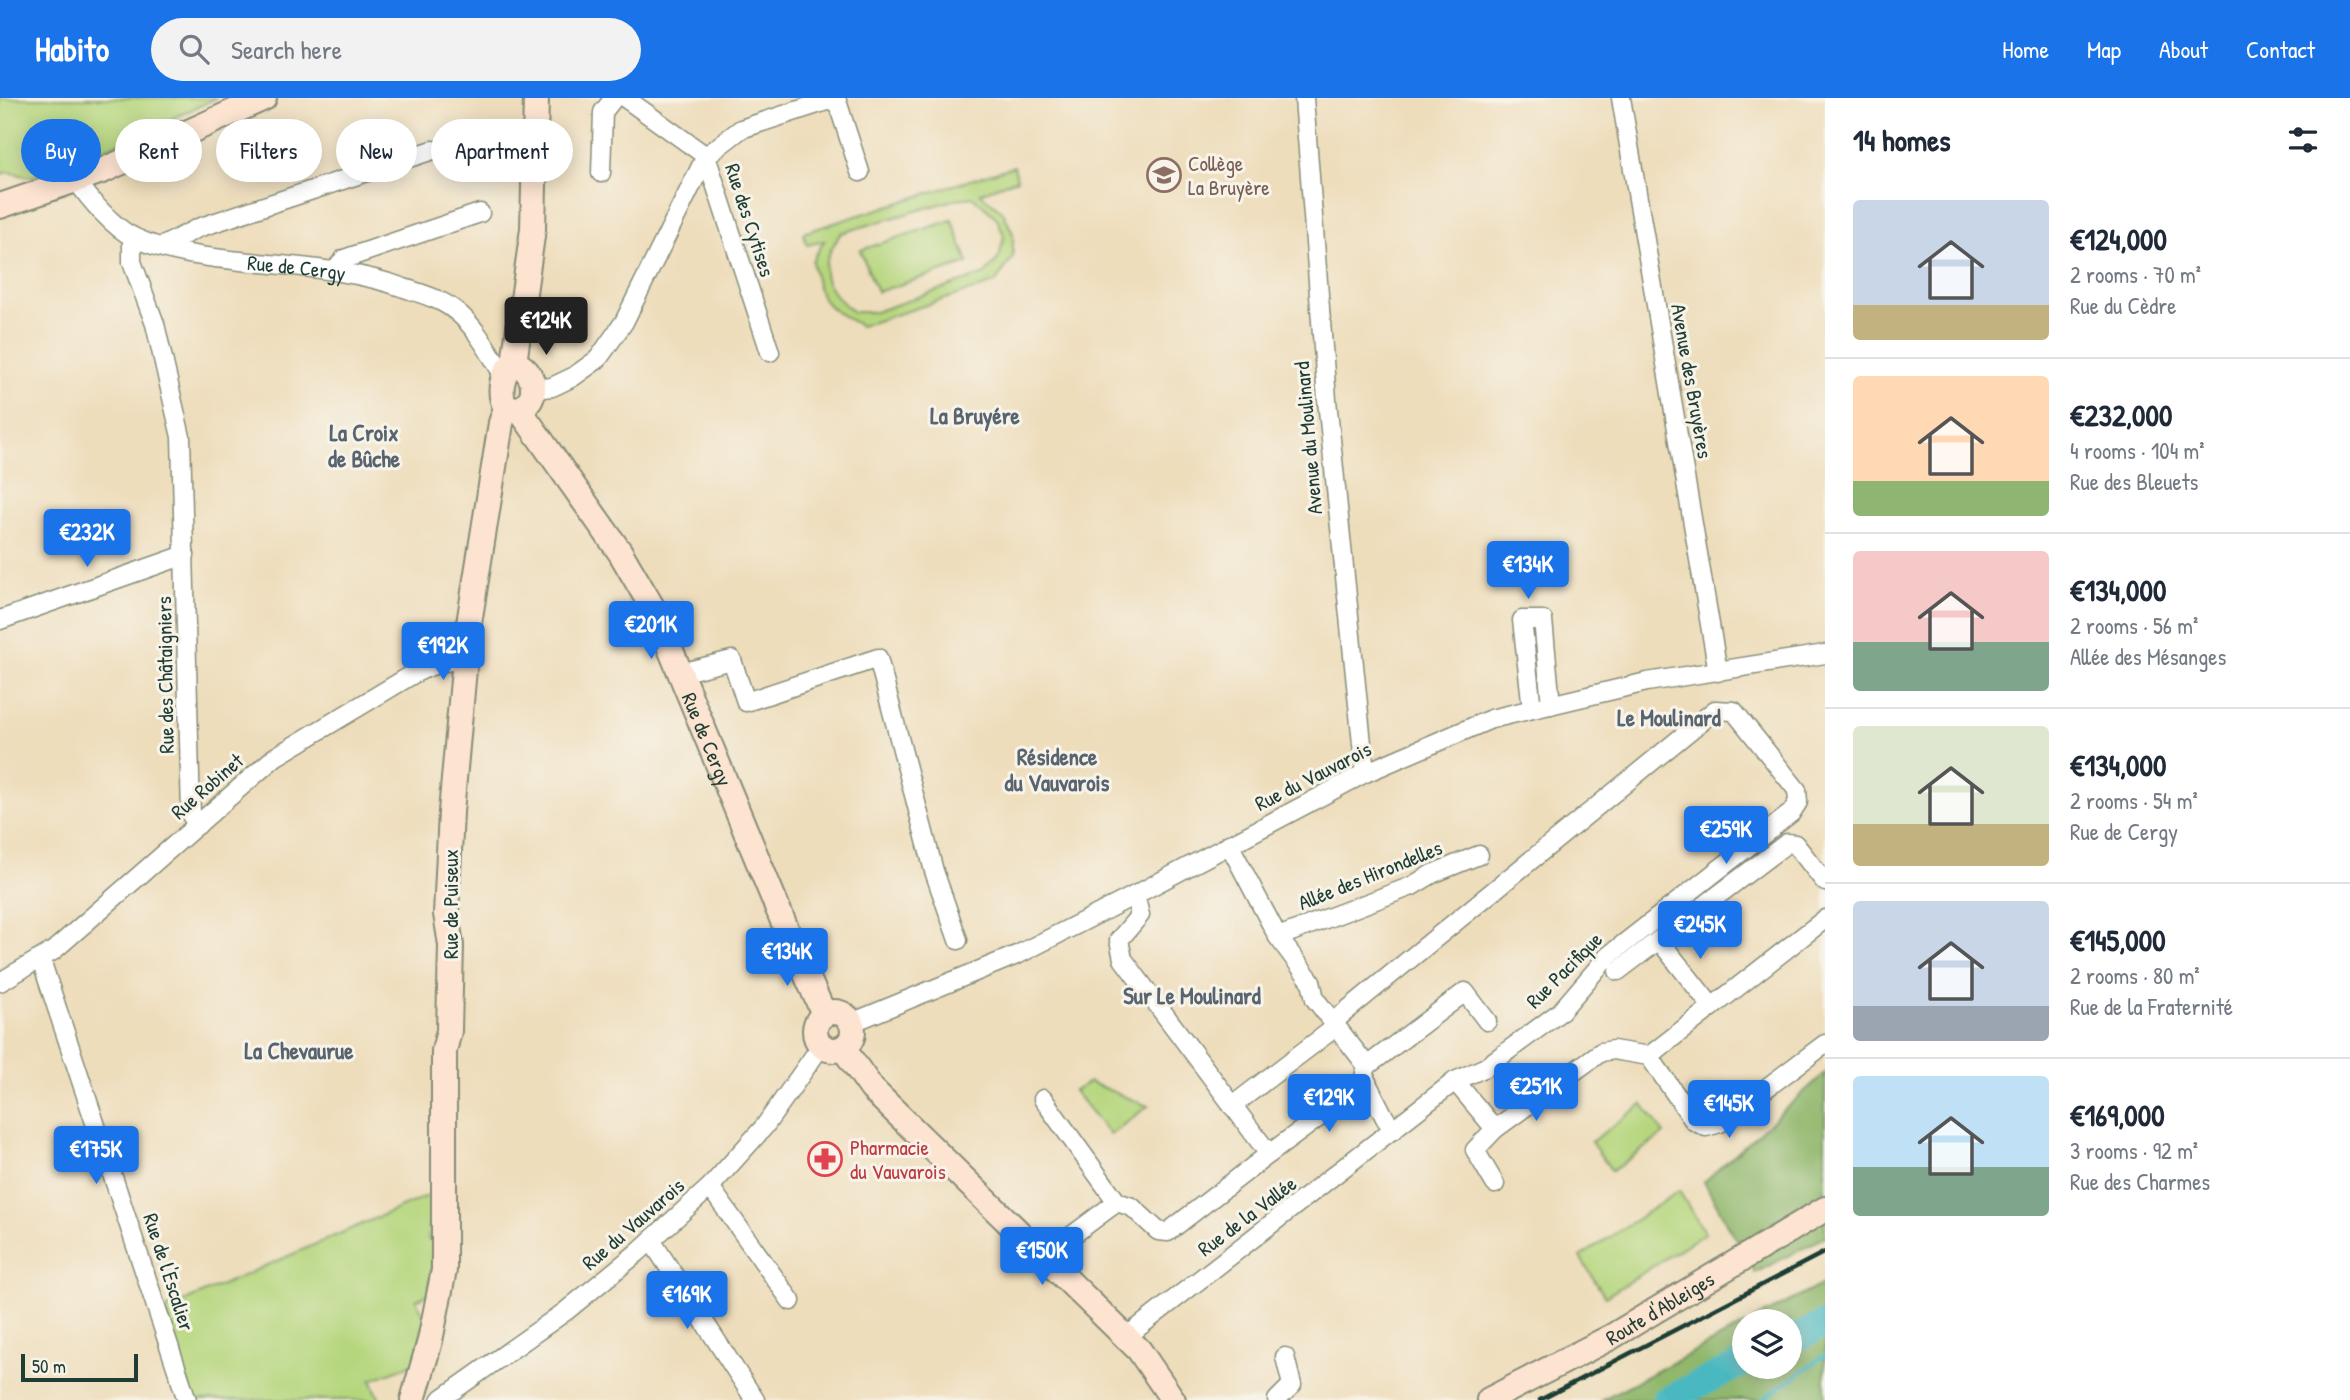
<!DOCTYPE html>
<meta charset="utf-8">
<style>
body{margin:0;font-family:"Patrick Hand",sans-serif;background:#f2f2f3;color:#1f2937;height:100vh;display:flex;flex-direction:column;font-size:26px;white-space:nowrap}
*{box-sizing:border-box;margin:0}
p{font-size:23px;color:#747a83}
.icon{flex:none;width:38px;height:38px;fill:none;stroke:currentColor;stroke-width:2;stroke-linecap:round;stroke-linejoin:round}
.map{position:relative;flex:1;overflow:hidden}
.side{display:flex;flex-direction:column;background:#fff;width:525px}
.side>*{flex:none}
.guide{position:absolute;left:21px;top:21px;width:665px;height:63px;display:flex;gap:14px}
.fabs{position:absolute;left:1732px;top:1211px;display:grid;gap:14px}
.fabs a{display:grid;place-items:center;width:70px;height:70px;border-radius:50%;background:#fff;box-shadow:0 4px 18px #0003;font-size:35px}
.scale{position:absolute;left:21px;bottom:18px;width:117px;box-sizing:border-box;padding-left:7px;border:4px solid #1f3d34;border-top:0;font-size:19px;line-height:24px;white-space:nowrap;color:#1f3d34;-webkit-text-stroke:5px #f7f3e8;paint-order:stroke}
.price{position:absolute;translate:-50% -60px;padding:0 16px;border-radius:7px;background:#1a73e8;color:#fff;font-size:23px;line-height:46px;filter:drop-shadow(0 2px 4px #0008)}
.price::after{content:'';position:absolute;left:50%;top:42px;width:21px;height:16px;margin-left:-10px;background:inherit;clip-path:polygon(0 0,100% 0,50% 100%)}
.price.on{background:#222;color:#fff}
ul{padding:0;list-style:none}
li{display:flex;align-items:center;gap:21px;height:175px;padding:0 28px}
li+li{border-top:2px solid #e0e1e3}
li span{display:grid;place-items:center;flex:none;width:196px;height:140px;border-radius:7px;color:#555}
li>.icon{margin-inline-start:auto}
span .icon{width:84px;height:84px;fill:#fffc;stroke-width:1}
li b{font-size:30px}
h2{display:flex;justify-content:space-between;align-items:center;height:84px;padding:0 28px;font-size:30px}
.tag{padding:0 24px;border-radius:32px;background:#fff;box-shadow:0 4px 18px #0003;font-size:24px;line-height:63px}
.tag.on{background:#1a73e8;color:#fff}
header{display:flex;align-items:center;gap:42px;box-sizing:border-box;height:98px;padding:0 35px;background:#1a73e8;color:#fff}
header strong{font-size:33px}
nav{display:flex;gap:38px;margin-inline-start:auto;font-size:24px}
.search{width:490px;height:63px;background:#f2f2f3;display:flex;align-items:center;gap:18px;box-sizing:border-box;padding:0 24px;border-radius:38px;color:#747a83;font-size:26px}
main{display:flex;flex:1;min-height:0}
.map>svg:first-child{display:block}
.green{fill:#b5d67d;stroke:#6a8a58;stroke-width:2;fill-rule:evenodd}
.forest{fill:#90b76c;stroke:#587a50;stroke-width:2}
.lines{fill:none;stroke-linecap:round;stroke-linejoin:round}
.stream{stroke:#49b8c1;stroke-width:4.5}
.river{stroke:#49b8c1;stroke-width:28}
.street-casing{stroke:#868d78;stroke-width:21}
.secondary-casing{stroke:#868d78;stroke-width:28}
.street{stroke:#fff;stroke-width:18}
.secondary{stroke:#fde4d1;stroke-width:24}
.rail{stroke:#1f3d34;stroke-width:4.5}
.labels{text-anchor:middle;dominant-baseline:central;stroke-width:6;stroke-linejoin:round;paint-order:stroke}
.education-label{font-size:21px;fill:#785e54;stroke:#f7f3e8;text-anchor:start}
.street-label{font-size:21px;fill:#1f3d34;stroke:#f7f3e8}
.health-label{font-size:21px;fill:#be3a42;stroke:#f7f3e8;text-anchor:start}
.neighbourhood-label{font-size:23px;font-weight:bold;fill:#586571;stroke:#f7f3e8}
</style>
<header>
<strong>Habito</strong>
<div class="search"><svg class="icon" aria-label="search" viewBox="0 0 24 24"><circle cx="10" cy="10" r="6"/><path d="M15 15l6 6"/></svg>Search here</div>
<nav><a>Home</a><a>Map</a><a>About</a><a>Contact</a></nav>
</header>
<main>
<div class="map">
<svg width="1825" height="1302" viewBox="0 0 1825 1302">
<rect width="100%" height="100%" fill="#f7f3e8"/>
<filter id="ink" filterUnits="userSpaceOnUse"><feTurbulence type="fractalNoise" baseFrequency=".0143" numOctaves="2"/><feDisplacementMap in="SourceGraphic" scale="14" xChannelSelector="R" yChannelSelector="G"/><feConvolveMatrix kernelMatrix="1 2 1 2 8 2 1 2 1" color-interpolation-filters="sRGB"/></filter>
<filter id="wash" filterUnits="userSpaceOnUse"><feTurbulence type="fractalNoise" baseFrequency=".00686" numOctaves="4" result="noise"/><feDisplacementMap in="SourceGraphic" scale="28" xChannelSelector="R" yChannelSelector="G"/><feGaussianBlur stdDeviation="1.57" result="paint"/><feColorMatrix in="noise" values="0 0 0 0 0 0 0 0 0 0 0 0 0 0 0 0 0 1.4 0 .05"/><feComposite in="paint" operator="in"/></filter>
<g filter="url(#wash)">
<rect width="100%" height="100%" fill="#edb"/>
<g class="green">
<path d="M0,0H217L112,48L45,76L29,79L9,74L0,76Z"/>
<path d="M1014,68L1017,81L980,95L1003,114L1013,136V159L995,185L861,228C824,208 820,206 812,163L824,143L807,147L803,135ZM973,99L997,120L1004,138L999,160L985,176L875,214H853C819,185 817,171 841,135L957,101Z"/>
<path d="M952,122L968,165L877,194L860,152Z"/>
<path d="M1089,984L1148,1008L1110,1037L1074,993Z"/>
<path d="M1643,1006L1664,1036L1612,1073L1591,1044Z"/>
<path d="M1679,1093L1705,1135L1605,1199L1580,1159Z"/>
<path d="M436,1094L431,1109L428,1141L434,1143L429,1196L416,1202L425,1219L415,1265L371,1282L380,1302H194L164,1212Z"/>
</g>
<g class="forest">
<path d="M1825,975V1139L1755,1175L1704,1084Z"/>
<path d="M1825,1185V1302H1601L1745,1227V1269H1790V1223H1752Z"/>
</g>
<g class="lines">
<path class="stream" d="M1762,1302L1825,1257"/>
<g class="river">
<path d="M1790,1243L1825,1226"/>
<path d="M1666,1302L1745,1264"/>
</g>
</g>
</g>
<g filter="url(#ink)">
<g class="lines">
<g class="street-casing">
<g id="street">
<path d="M625,0L706,58L770,254"/>
<path d="M1304,0L1327,302L1365,675"/>
<path d="M1621,0L1718,574"/>
<path d="M601,75L603,14L614,0"/>
<path id="s1" d="M77,83C89,101 113,129 133,139C167,155 204,159 241,163C296,169 352,171 404,190C422,196 442,201 457,214C477,230 490,256 504,278"/>
<path d="M132,138V164L155,226L181,339L191,717L198,727"/>
<path d="M161,149L198,130L433,52"/>
<path d="M334,173L344,161L480,115"/>
<path d="M534,291L552,289L573,279L598,261L624,224L706,58L741,31L836,0L860,74"/>
<path d="M0,522L185,457"/>
<path d="M680,575L732,562L746,604L878,560L934,773L958,842"/>
<path d="M1532,611L1522,522H1543L1551,607"/>
<path d="M1229,746L1278,839L1311,883L1315,901L1367,968L1364,979L1385,1020L1394,1032"/>
<path d="M1278,839L1412,788L1432,776L1479,757"/>
<path d="M1659,842L1712,909"/>
<path d="M41,862L187,1302"/>
<path d="M1618,873L1787,745L1795,746L1825,784"/>
<path d="M0,884L53,853L275,659L415,575C432,567 447,561 466,562"/>
<path d="M851,925L1019,856L1135,797L1365,675L1491,621L1647,584L1825,556"/>
<path d="M1649,958L1825,821"/>
<path d="M1367,968L1465,894L1487,923"/>
<path d="M1455,983L1495,1031L1601,954L1613,952L1649,958L1694,1023L1706,1029L1720,1025L1825,946"/>
<path d="M1043,1001L1117,1104"/>
<path d="M1232,1008L1337,928"/>
<path d="M1495,1031L1475,1052L1495,1086"/>
<path d="M1269,1056L1367,984"/>
<path d="M710,1089L791,1203"/>
<path d="M651,1142L755,1302"/>
<path d="M1043,1159L1117,1104L1132,1109L1158,1133L1168,1134L1269,1056L1123,861L1119,842L1140,817L1135,797"/>
<path d="M1126,1239L1455,983L1486,969L1560,914L1608,858L1791,715L1798,704L1797,692L1734,613L1715,612L1334,923"/>
<path d="M440,1302L566,1213L637,1155L710,1089L764,1029L821,948"/>
<path d="M1277,1302L1292,1287L1285,1259"/>
</g>
</g>
<g class="secondary-casing">
<g id="secondary">
<path d="M0,108L102,73L264,0"/>
<path d="M514,265L533,131L536,0"/>
<path d="M506,310C539,318 542,274 514,265"/>
<path d="M506,310C498,296 501,274 514,265"/>
<path id="s2" d="M519,311L620,454L655,514L792,845L824,916"/>
<circle cx="834" cy="933" r="19"/>
<path d="M843,950L872,991L1139,1252L1173,1302"/>
<path d="M413,1302L430,1243L444,1172V953L449,933L451,847L446,816L451,714L467,538L501,325L506,310"/>
<path id="s3" d="M1489,1302L1611,1239L1825,1111"/>
</g>
</g>
<use href="#street" class="street"/>
<use href="#secondary" class="secondary"/>
<path class="rail" d="M1540,1302L1825,1154"/>
</g>
</g>
<defs>
<g id="school-ring" transform="scale(1.75)"><circle r="9.5" fill="#f7f3e8" stroke="#8d6e63" stroke-width="1.5"/><path d="M0-5L7-2L0 1L-7-2ZM-4 1L0 2.5L4 1V4Q0 6-4 4Z" fill="#8d6e63"/></g>
<g id="pharmacy-ring" transform="scale(1.75)"><circle r="9.5" fill="#f7f3e8" stroke="#e0444e" stroke-width="1.5"/><path d="M-2-6h4v4h4v4h-4v4h-4v-4h-4v-4h4Z" fill="#e0444e"/></g>
</defs>
<g fill-rule="evenodd">
<use href="#school-ring" x="1164" y="77"/>
<use href="#pharmacy-ring" x="825" y="1061"/>
</g>
<g class="labels">
<g class="education-label">
<text x="1188" y="65">Collège<tspan x="1188" dy="24">La Bruyère</tspan></text>
</g>
<g class="street-label">
<text transform="translate(750 122) rotate(72)">Rue des Cytises</text>
<text stroke="none"><textPath href="#s1" startOffset="247">Rue de Cergy</textPath></text>
<text transform="translate(1692 283) rotate(80)">Avenue des Bruyères</text>
<text transform="translate(1308 340) rotate(-95)">Avenue du Moulinard</text>
<text transform="translate(165 577) rotate(-91)">Rue des Châtaigniers</text>
<text stroke="none"><textPath href="#s2" startOffset="382">Rue de Cergy</textPath></text>
<text transform="translate(1313 678) rotate(-27)">Rue du Vauvarois</text>
<text transform="translate(207 688) rotate(-41)">Rue Robinet</text>
<text transform="translate(1370 777) rotate(-22)">Allée des Hirondelles</text>
<text transform="translate(450 806) rotate(-90)">Rue de Puiseux</text>
<text transform="translate(1564 872) rotate(-45)">Rue Pacifique</text>
<text transform="translate(1247 1118) rotate(-37)">Rue de la Vallée</text>
<text transform="translate(633 1126) rotate(-41)">Rue du Vauvarois</text>
<text transform="translate(169 1174) rotate(72)">Rue de l'Escalier</text>
<text stroke="none"><textPath href="#s3" startOffset="194">Route d'Ableiges</textPath></text>
</g>
<g class="health-label">
<text x="850" y="1049">Pharmacie<tspan x="850" dy="24">du Vauvarois</tspan></text>
</g>
<g class="neighbourhood-label">
<text x="975" y="317">La Bruyére</text>
<text x="364" y="334">La Croix<tspan x="364" dy="26">de Bûche</tspan></text>
<text x="1669" y="619">Le Moulinard</text>
<text x="1057" y="658">Résidence<tspan x="1057" dy="26">du Vauvarois</tspan></text>
<text x="1192" y="897">Sur Le Moulinard</text>
<text x="299" y="952">La Chevaurue</text>
</g>
</g>
</svg>
<div class="fabs">
<a><svg class="icon" aria-label="layers" viewBox="0 0 24 24"><path d="M12 4l9 5-9 5-9-5zM3 14l9 5 9-5"/></svg></a>
</div>
<div class="scale">50 m</div>
<b class="price on" style="left:546px;top:259px">€124K</b>
<b class="price" style="left:87px;top:471px">€232K</b>
<b class="price" style="left:1528px;top:503px">€134K</b>
<b class="price" style="left:651px;top:563px">€201K</b>
<b class="price" style="left:443px;top:584px">€192K</b>
<b class="price" style="left:1726px;top:768px">€259K</b>
<b class="price" style="left:1700px;top:863px">€245K</b>
<b class="price" style="left:787px;top:890px">€134K</b>
<b class="price" style="left:1536px;top:1025px">€251K</b>
<b class="price" style="left:1329px;top:1036px">€129K</b>
<b class="price" style="left:1729px;top:1042px">€145K</b>
<b class="price" style="left:96px;top:1088px">€175K</b>
<b class="price" style="left:1042px;top:1189px">€150K</b>
<b class="price" style="left:687px;top:1233px">€169K</b>
<div class="guide">
<a class="tag on">Buy</a>
<a class="tag">Rent</a>
<a class="tag">Filters</a>
<a class="tag">New</a>
<a class="tag">Apartment</a>
</div>
</div>
<section class="side">
<h2>14 homes<svg class="icon" aria-label="filters" viewBox="0 0 24 24"><path d="M4 7h16M4 17h16"/><circle cx="9" cy="7" r="2"/><circle cx="15" cy="17" r="2"/></svg></h2>
<ul>
<li><span style="background:linear-gradient(#c9d6e8 75%,#c2b280 0)"><svg class="icon" aria-label="home" viewBox="0 0 24 24"><path d="M3 11l9-7 9 7M6 9v11h12V9"/></svg></span><div><b>€124,000</b><p>2 rooms · 70 m²</p><p>Rue du Cèdre</p></div></li>
<li><span style="background:linear-gradient(#ffd9b3 75%,#8fb573 0)"><svg class="icon" aria-label="home" viewBox="0 0 24 24"><path d="M3 11l9-7 9 7M6 9v11h12V9"/></svg></span><div><b>€232,000</b><p>4 rooms · 104 m²</p><p>Rue des Bleuets</p></div></li>
<li><span style="background:linear-gradient(#f6c9c9 65%,#7fa58c 0)"><svg class="icon" aria-label="home" viewBox="0 0 24 24"><path d="M3 11l9-7 9 7M6 9v11h12V9"/></svg></span><div><b>€134,000</b><p>2 rooms · 56 m²</p><p>Allée des Mésanges</p></div></li>
<li><span style="background:linear-gradient(#dfe7d0 70%,#c2b280 0)"><svg class="icon" aria-label="home" viewBox="0 0 24 24"><path d="M3 11l9-7 9 7M6 9v11h12V9"/></svg></span><div><b>€134,000</b><p>2 rooms · 54 m²</p><p>Rue de Cergy</p></div></li>
<li><span style="background:linear-gradient(#c9d6e8 75%,#9aa5b1 0)"><svg class="icon" aria-label="home" viewBox="0 0 24 24"><path d="M3 11l9-7 9 7M6 9v11h12V9"/></svg></span><div><b>€145,000</b><p>2 rooms · 80 m²</p><p>Rue de la Fraternité</p></div></li>
<li><span style="background:linear-gradient(#bfe0f5 65%,#7fa58c 0)"><svg class="icon" aria-label="home" viewBox="0 0 24 24"><path d="M3 11l9-7 9 7M6 9v11h12V9"/></svg></span><div><b>€169,000</b><p>3 rooms · 92 m²</p><p>Rue des Charmes</p></div></li>
</ul>
</section>
</main>
